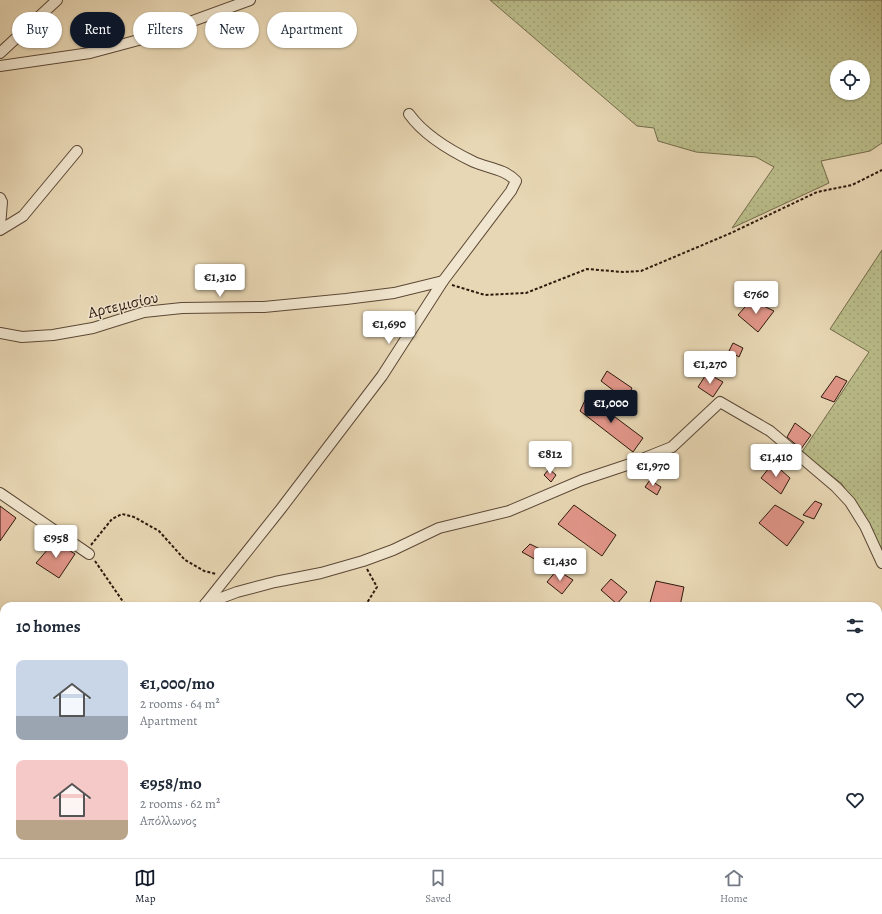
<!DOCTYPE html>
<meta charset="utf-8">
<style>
body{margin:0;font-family:Alegreya,serif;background:#f2f2f3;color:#1f2937;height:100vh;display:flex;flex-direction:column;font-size:15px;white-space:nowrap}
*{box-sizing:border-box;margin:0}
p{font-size:13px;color:#747a83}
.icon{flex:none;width:22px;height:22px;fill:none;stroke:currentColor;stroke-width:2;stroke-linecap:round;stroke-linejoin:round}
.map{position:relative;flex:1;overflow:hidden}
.drawer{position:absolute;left:0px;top:602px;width:882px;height:256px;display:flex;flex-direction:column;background:#fff;border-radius:12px 12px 0 0;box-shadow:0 1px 3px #0004}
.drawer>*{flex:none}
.banner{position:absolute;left:12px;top:12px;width:400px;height:36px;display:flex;gap:8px}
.fabs{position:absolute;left:830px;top:60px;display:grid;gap:8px}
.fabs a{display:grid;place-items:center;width:40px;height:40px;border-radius:50%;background:#fff;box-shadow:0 1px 3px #0004;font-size:20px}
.price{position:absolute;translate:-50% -34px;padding:0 9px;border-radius:4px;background:#fff;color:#222;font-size:13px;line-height:26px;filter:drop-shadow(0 1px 2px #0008)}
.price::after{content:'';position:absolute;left:50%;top:24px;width:12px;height:9px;margin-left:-6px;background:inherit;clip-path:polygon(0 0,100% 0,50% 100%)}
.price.current{background:#111827;color:#fff}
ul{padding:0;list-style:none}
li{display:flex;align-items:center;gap:12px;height:100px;padding:0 16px}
li span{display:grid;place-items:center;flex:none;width:112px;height:80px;border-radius:8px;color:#555}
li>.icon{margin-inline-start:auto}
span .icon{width:48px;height:48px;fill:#fffc;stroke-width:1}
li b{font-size:17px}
h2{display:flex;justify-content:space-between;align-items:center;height:48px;padding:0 16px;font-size:17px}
.tag{padding:0 14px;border-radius:18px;background:#fff;box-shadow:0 1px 3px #0004;font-size:14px;line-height:36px}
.tag.current{background:#111827;color:#fff}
.tabs{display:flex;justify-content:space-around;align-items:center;height:56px;border-top:1px solid #e0e1e3;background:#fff;font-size:11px;color:#747a83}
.tabs a{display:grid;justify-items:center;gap:2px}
.tabs .current{color:#111827}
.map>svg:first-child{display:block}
.grass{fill:url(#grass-dots);stroke:#746b4b;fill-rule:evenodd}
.building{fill:#e29689;stroke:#2d190c}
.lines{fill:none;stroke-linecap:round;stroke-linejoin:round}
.minor-casing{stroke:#5c4836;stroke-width:12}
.path{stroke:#2d190c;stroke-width:2;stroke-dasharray:3 2;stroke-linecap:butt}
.minor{stroke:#f0e5ce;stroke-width:10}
.labels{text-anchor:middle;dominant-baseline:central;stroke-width:3;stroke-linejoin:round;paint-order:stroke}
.street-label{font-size:16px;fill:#2d190c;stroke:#f0e5ce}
</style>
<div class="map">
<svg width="882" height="858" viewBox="0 0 882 858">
<defs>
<pattern id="grass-dots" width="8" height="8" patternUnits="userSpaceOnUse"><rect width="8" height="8" fill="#babd8a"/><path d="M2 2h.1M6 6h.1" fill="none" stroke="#a0a276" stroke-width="1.8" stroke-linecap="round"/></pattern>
</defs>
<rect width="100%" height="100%" fill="#e8d7b4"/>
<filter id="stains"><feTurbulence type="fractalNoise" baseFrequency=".005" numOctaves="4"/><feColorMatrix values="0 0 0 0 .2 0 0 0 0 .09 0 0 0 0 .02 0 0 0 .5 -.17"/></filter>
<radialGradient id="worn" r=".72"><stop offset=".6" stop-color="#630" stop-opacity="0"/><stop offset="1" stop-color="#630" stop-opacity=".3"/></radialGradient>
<g class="grass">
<path d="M490,0H882V143L870,151L821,161L829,183L732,228L774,167L756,157L696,152L658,141L654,128L637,126ZM837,67H863V93H837Z"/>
<path d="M882,250V549L842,484L802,452L869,352L830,329Z"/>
</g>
<g class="building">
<path d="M751,300L774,311L758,332L738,315Z"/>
<path d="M733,343L743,348L739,357L729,351Z"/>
<path d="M607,371L632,388L626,400L601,381Z"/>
<path d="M707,373L723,382L713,397L698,387Z"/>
<path d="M836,376L847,381L834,402L821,397Z"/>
<path d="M587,396L643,438L633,452L580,411Z"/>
<path d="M795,423L811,435L801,449L787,437Z"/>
<path d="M773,463L790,478L781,494L761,478Z"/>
<path d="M549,469L556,475L551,482L544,475Z"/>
<path d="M650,480L661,487L657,495L645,487Z"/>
<path d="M815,501L822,504L814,519L803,515Z"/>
<path d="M574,505L616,535L602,556L558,524Z"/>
<path d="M775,505L804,522L787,546L759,523Z"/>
<path d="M0,506L16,518L0,541Z"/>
<path d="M55,541L75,554L59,578L36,563Z"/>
<path d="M530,544L556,557L549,567L522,552Z"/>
<path d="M557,570L573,580L562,594L547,582Z"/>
<path d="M611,579L627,592L617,604L601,590Z"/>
<path d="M656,581L684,587L680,606H649Z"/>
</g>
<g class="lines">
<g class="minor-casing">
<g id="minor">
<path d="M0,53L57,0"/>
<path d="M0,66L90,53L146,38L250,0"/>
<path d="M0,198L2,202L0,226"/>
<path d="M0,230L23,216L77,151"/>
<path d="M0,333L22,337L53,335L93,328L144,312L182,308L264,307L346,299L394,293L443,281"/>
<path d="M0,493L89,554"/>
<path d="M206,603L280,510L382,376L443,281L511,191L516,181C505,169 488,168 474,162C451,151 424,135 409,114"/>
<path d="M205,604L237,592L275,582L321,573L363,561L393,550L439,528L509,511L582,480L627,465L672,447L720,402L770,431L836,487L850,502L865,526L882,563"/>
<path d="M0,701L4,704"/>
<path d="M153,854L156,858"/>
<path d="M13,858L16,854"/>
</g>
</g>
<g class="path">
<path d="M452,285L485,295L526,293L587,269L623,272L641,271L731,233L817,192L852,185L882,170"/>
<path d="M91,545L112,519L122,514L134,517L159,531L185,560L204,571L216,574"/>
<path d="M95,561L126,606"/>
<path d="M365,606L377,587L367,569"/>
</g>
<use href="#minor" class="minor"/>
</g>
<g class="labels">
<g class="street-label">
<text transform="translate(123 305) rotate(-13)">Αρτεμισίου</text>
</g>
</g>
<rect width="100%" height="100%" filter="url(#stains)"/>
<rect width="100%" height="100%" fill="url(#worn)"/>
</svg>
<div class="fabs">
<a><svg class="icon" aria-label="locate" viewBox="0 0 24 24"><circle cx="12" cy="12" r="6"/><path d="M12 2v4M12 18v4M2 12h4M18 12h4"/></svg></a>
</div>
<b class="price" style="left:220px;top:298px">€1,310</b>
<b class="price" style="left:756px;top:315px">€760</b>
<b class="price" style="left:389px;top:345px">€1,690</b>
<b class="price" style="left:710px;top:385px">€1,270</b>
<b class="price current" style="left:611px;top:424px">€1,000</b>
<b class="price" style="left:550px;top:475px">€812</b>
<b class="price" style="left:776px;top:478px">€1,410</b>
<b class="price" style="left:653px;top:487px">€1,970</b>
<b class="price" style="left:56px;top:559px">€958</b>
<b class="price" style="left:560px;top:582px">€1,430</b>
<div class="banner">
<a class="tag">Buy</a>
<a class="tag current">Rent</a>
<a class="tag">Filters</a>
<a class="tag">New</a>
<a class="tag">Apartment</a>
</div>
<section class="drawer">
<h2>10 homes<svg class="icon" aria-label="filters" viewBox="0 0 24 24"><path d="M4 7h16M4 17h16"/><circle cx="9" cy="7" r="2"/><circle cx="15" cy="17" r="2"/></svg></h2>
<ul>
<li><span style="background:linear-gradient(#c9d6e8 70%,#9aa5b1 0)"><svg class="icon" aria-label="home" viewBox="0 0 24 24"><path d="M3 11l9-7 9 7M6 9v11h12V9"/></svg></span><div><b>€1,000/mo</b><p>2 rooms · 64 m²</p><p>Apartment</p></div><svg class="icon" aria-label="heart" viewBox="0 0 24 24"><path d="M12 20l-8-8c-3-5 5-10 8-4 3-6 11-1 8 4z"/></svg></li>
<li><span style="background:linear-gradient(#f6c9c9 75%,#b9a48a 0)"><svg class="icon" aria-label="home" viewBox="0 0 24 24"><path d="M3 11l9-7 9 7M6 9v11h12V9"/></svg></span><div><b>€958/mo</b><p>2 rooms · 62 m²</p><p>Απόλλωνος</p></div><svg class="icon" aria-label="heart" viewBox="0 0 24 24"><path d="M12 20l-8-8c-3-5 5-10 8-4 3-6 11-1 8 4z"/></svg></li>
</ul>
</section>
</div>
<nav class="tabs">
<a class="current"><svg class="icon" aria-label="map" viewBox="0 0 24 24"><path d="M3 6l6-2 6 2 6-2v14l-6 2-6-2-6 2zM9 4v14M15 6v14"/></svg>Map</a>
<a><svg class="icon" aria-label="saved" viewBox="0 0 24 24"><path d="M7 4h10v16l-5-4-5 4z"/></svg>Saved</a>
<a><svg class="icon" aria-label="home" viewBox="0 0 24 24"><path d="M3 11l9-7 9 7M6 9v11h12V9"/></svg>Home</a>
</nav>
